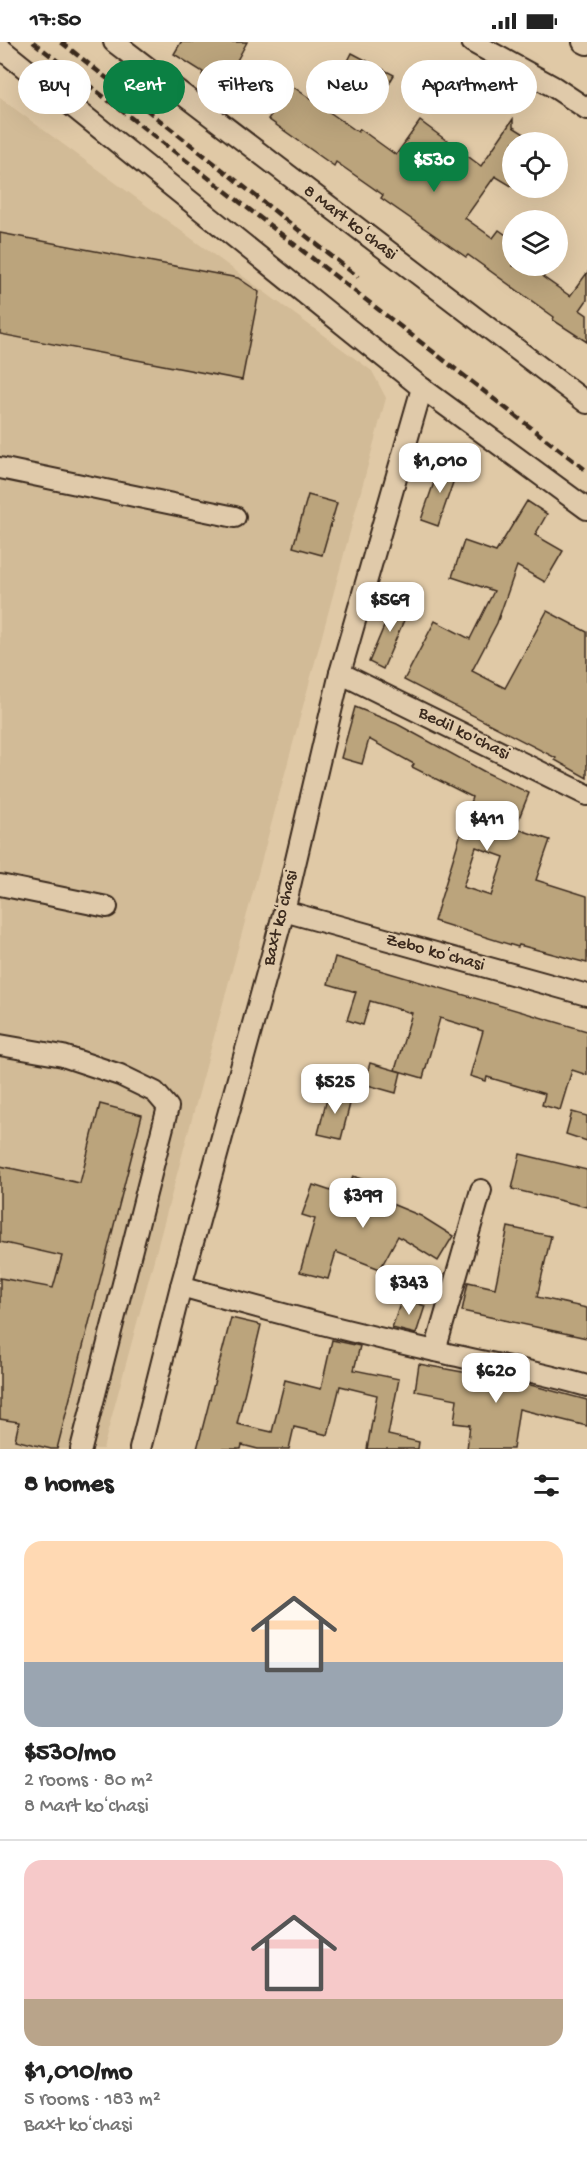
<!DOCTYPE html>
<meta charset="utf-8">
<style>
body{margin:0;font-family:"Gochi Hand",sans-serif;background:#f6f6f6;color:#222;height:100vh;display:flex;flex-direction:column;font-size:22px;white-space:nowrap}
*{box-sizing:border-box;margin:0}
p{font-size:20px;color:#767676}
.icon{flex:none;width:33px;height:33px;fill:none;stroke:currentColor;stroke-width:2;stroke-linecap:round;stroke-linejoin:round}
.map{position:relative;height:1407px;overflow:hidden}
.panel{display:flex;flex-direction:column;background:#fff;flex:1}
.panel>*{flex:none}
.top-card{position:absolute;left:18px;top:18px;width:552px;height:54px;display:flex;gap:12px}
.controls{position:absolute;left:502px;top:90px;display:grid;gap:12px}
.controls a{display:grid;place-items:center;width:66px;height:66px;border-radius:50%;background:#fff;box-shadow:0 6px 24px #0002;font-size:30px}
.price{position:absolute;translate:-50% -51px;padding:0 14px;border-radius:12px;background:#fff;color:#222;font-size:20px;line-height:39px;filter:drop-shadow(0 2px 3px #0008)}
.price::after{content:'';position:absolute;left:50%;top:36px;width:18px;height:14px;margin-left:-9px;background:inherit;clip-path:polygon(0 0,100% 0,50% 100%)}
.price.on{background:#0b8043;color:#fff}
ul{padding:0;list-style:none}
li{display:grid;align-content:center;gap:12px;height:318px;padding:0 24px}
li+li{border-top:2px solid #e0e0e0}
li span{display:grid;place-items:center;height:186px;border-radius:18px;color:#555}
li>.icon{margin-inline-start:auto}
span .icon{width:108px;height:108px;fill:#fffc;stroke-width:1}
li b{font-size:26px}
h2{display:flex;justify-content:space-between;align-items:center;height:72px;padding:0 24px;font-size:26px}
.chip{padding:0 21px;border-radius:27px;background:#fff;box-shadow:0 6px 24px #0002;font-size:21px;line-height:54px}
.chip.on{background:#0b8043;color:#fff}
.status{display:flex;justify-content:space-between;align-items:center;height:42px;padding:0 30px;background:#fff;direction:ltr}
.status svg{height:16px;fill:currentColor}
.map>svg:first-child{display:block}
.built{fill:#d2bb97}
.building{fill:#bba47c;stroke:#3b2a1e;stroke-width:1.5;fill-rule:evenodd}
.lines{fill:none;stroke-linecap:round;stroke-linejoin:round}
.minor-casing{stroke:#3b2a1e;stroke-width:24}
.minor{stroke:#e0caaa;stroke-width:20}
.rail{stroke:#3b2a1e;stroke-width:4.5;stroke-dasharray:9 4.5;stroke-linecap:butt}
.labels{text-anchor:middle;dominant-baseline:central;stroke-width:4.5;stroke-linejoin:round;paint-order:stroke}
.street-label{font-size:18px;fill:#3b2a1e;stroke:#e0caaa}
</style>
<div class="status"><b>17:50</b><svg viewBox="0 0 49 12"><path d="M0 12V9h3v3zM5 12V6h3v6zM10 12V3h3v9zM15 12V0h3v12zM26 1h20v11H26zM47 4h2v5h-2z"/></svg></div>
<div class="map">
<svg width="587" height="1407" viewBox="0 0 587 1407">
<rect width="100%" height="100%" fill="#e0c9a6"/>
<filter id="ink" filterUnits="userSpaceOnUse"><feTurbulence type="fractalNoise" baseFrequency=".0167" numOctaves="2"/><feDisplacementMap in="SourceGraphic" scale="12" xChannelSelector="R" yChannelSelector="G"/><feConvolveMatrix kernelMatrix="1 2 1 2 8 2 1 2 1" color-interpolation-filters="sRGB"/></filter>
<g filter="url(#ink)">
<path class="built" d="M0,56L372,329L386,356L103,1407H0Z"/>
<g class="building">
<path d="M181,0H247L223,44L202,33L203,30L174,12Z"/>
<path d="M352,11L394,33L384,50L343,29Z"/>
<path d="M292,44L358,90L360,87L396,113L420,79L481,124L513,77V85L537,100H513V145L495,134L465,176L493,196L499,188L513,198V224H552L543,235L570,254L587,231V258L580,268L587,273V300L553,278L554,275L468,213L466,215L381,156L383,153L336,120L334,124L268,77Z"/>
<path d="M0,191L238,236L259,250L242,338L0,292Z"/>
<path d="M441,420L458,426L438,484L421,478Z"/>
<path d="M308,453L337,461L322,513L293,505Z"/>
<path d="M527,459L547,472L535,493L563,509L545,540L517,524L497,581L472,629L505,646L547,569L587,590V736L555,718L556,716L404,638L435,579L470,597L494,549L452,535L464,499L496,510Z"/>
<path d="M396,556L411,562L383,627L369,620Z"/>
<path d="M355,665L397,682L485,730L529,751L515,786L550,798L536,838L587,854V921L519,903L518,905L434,879L472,755L412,725L414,722L369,697L362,722L341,716ZM476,805L504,815L491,854L463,845Z"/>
<path d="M335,915L587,989V1033L572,1028L560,1068L542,1063L545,1052L487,1035L486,1039L470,1034L483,989L440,976L423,1036L395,1028L412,971L370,959L363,983L347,978L356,950L328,942Z"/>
<path d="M370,1021L401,1030L396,1051L364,1042Z"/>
<path d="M329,1048L352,1054L341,1097L318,1092Z"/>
<path d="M100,1062L142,1073L57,1407H51L15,1398L19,1380L0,1377V1236L53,1246L62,1214L0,1200V1124L80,1141Z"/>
<path d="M572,1070L587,1074V1099L566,1092Z"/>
<path d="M520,1112L587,1128V1165L512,1147Z"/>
<path d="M353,1134L369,1140L365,1151L421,1174L453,1194L438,1219L398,1194L380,1227L336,1210L328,1237L300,1230L315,1177L302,1173L313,1143L346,1154Z"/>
<path d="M508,1185L551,1194L537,1255L587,1266V1296L462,1269L468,1240L495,1246Z"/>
<path d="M402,1256L425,1264L416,1292L392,1286Z"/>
<path d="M231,1276L261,1283L237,1382L272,1390L285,1338L321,1347L332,1298L360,1304L354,1328L399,1337L388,1393L419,1400L418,1407H367L377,1353L340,1344L328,1393L294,1385L289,1407H258L242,1403L241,1407H197Z"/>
<path d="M419,1322L523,1341L587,1358V1384L519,1367L513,1407H467L470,1383L454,1381L457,1357L415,1349Z"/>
</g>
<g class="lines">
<g class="minor-casing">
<g id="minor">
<path d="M114,0L587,361"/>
<path d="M472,0L554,45L587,67"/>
<path d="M583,0L587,2"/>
<path d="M0,6L422,346L587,467"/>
<path d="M0,426L235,475"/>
<path d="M340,631L587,753"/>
<path d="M0,843L107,865"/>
<path d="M284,869L587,953"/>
<path d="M0,1003L63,1014L120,1033L155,1050L168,1065L81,1407"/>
<path d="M181,1244C265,1268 350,1290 435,1309C486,1321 537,1329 587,1344"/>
<path d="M435,1309L481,1148"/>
<path d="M140,1407L181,1244L284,869L340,631L422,346"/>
</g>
</g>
<use href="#minor" class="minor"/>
<g class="rail">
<path d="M33,0L587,429"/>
<path d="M61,0L358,235"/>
</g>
</g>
</g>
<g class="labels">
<g class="street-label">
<text transform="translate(350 181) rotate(37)">8 Mart koʻchasi</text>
<text transform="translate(464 692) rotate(26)">Bedil ko'chasi</text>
<text transform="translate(281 876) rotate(-76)">Baxt koʻchasi</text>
<text transform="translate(435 911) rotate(15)">Zebo koʻchasi</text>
</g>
</g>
</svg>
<div class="controls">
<a><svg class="icon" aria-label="locate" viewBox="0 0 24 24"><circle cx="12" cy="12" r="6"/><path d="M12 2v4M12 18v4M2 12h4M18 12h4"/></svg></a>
<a><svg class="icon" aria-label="layers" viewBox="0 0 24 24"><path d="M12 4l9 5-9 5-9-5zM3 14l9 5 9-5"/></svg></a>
</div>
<b class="price on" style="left:434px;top:151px">$530</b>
<b class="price" style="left:440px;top:452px">$1,010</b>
<b class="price" style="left:390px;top:591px">$569</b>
<b class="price" style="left:487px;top:810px">$411</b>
<b class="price" style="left:335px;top:1073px">$525</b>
<b class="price" style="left:363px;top:1187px">$399</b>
<b class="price" style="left:409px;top:1274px">$343</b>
<b class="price" style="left:496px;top:1362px">$620</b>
<div class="top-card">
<a class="chip">Buy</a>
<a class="chip on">Rent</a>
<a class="chip">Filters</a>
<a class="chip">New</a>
<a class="chip">Apartment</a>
</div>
</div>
<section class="panel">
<h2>8 homes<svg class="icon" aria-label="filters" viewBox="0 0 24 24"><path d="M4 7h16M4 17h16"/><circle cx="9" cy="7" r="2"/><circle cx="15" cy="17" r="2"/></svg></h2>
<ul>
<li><span style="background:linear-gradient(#ffd9b3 65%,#9aa5b1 0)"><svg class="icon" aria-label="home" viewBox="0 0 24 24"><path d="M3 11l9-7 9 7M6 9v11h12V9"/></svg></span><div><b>$530/mo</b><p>2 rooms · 80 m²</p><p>8 Mart koʻchasi</p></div></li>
<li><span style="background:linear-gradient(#f6c9c9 75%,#b9a48a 0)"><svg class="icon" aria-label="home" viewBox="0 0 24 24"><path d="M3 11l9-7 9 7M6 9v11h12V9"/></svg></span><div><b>$1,010/mo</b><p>5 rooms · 183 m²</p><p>Baxt koʻchasi</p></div></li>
</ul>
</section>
